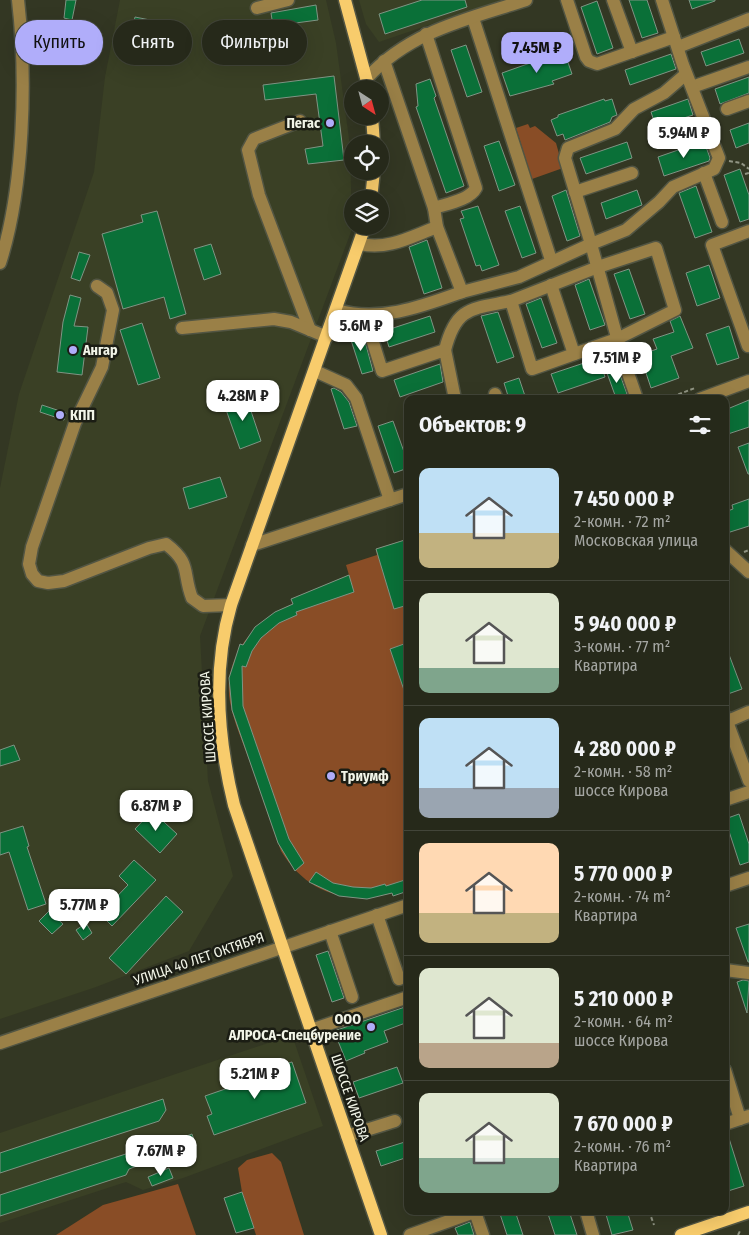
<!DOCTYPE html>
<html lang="ru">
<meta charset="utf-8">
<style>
body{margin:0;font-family:"Fira Sans Condensed",sans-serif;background:#2e3123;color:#f1f3f6;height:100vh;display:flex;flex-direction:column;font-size:19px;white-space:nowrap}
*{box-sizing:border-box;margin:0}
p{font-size:16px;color:#a4a6a2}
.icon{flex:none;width:28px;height:28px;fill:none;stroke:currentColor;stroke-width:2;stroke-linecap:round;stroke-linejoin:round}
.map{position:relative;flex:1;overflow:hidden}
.panel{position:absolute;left:404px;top:395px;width:325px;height:820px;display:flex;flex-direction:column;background:#26291a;border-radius:10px;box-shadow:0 5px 20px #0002,0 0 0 1px #424539}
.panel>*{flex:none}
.top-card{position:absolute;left:15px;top:20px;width:314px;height:45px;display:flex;gap:10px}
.needle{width:32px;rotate:144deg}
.tools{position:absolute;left:344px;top:80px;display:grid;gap:10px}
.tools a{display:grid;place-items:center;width:45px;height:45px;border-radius:50%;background:#26291a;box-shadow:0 5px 20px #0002,0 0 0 1px #424539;font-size:25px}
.price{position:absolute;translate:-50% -42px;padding:0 11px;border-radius:10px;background:#fff;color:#222;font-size:16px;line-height:32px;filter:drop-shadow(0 1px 2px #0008)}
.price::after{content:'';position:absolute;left:50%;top:30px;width:15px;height:11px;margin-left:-8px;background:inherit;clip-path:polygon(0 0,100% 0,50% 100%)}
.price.on{background:#b0adfa;color:#111}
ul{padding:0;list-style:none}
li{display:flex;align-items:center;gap:15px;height:125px;padding:0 15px}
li+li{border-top:1px solid #424539}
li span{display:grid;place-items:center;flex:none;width:140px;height:100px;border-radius:10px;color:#555}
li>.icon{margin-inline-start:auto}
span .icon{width:60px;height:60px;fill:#fffc;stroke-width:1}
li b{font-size:21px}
h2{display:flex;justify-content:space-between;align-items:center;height:60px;padding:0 15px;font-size:21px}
.tag{padding:0 18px;border-radius:22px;background:#26291a;box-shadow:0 5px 20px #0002,0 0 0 1px #424539;font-size:18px;line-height:45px}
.tag.on{background:#b0adfa;color:#111}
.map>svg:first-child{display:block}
.built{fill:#3a4025}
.green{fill:#894d26}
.building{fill:#0a7038;stroke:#7f9484}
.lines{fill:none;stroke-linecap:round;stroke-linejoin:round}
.minor-casing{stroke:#525543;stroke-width:15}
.major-casing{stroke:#525543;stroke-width:15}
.path{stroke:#919584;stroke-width:2;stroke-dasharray:4 2.5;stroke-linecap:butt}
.minor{stroke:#9a8047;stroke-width:12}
.major{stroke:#f8cc6c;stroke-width:12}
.poi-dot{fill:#b0adfa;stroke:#1b1d14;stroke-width:2}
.labels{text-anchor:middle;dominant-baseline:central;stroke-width:5;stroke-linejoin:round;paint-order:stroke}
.poi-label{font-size:14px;font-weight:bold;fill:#f2f5e8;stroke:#1b1d14;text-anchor:start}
.street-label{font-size:14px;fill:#f2f5e8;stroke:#1b1d14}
</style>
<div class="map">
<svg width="749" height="1235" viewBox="0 0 749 1235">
<rect width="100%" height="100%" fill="#333723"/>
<g class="built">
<path d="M120,0H326L336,43L350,146L352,229L200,636L208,781L233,876L189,951L96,987L0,1019V488L19,394L94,172L105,77Z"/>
<path d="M359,0H502L379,42L366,24Z"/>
<path d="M292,1035L323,1126L183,1178L143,1190L126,1182L0,1223V1133Z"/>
</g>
<g class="green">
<path d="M528,124L530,128L535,126L556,143L563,168L532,179L516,128Z"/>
<path d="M407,539V891L393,896L392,893C345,905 307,893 281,851C271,824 262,796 252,768C245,747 234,724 230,702C222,659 254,619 293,604L291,599L349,575L346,565L377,555L376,549Z"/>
<path d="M272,1153L281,1162L304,1235H256L242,1192L238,1168L247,1160Z"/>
<path d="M178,1184L196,1235H56L103,1205Z"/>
</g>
<g class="building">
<path d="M66,0H76L72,20L64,18Z"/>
<path d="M422,0H465L467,7L385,34L379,14Z"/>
<path d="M629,0H647L658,33L642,38Z"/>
<path d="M689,0H715V1L692,9Z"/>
<path d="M597,1L613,48L597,54L581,7Z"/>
<path d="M316,5L318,20L273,26L271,13Z"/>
<path d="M135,17L150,20L144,48L129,45Z"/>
<path d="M739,39L744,53L706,66L701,52Z"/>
<path d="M466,45L482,92L467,97L451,50Z"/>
<path d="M564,51L572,74L552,81L554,84L510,96L502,73Z"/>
<path d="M671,54L676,69L630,85L625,70Z"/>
<path d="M334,76L344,160L308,164L305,149L323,146L316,94L265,100L263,85Z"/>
<path d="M749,77V93L720,104L715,89Z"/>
<path d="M430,79L436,96L434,98L464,186L446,193L416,107L418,106L416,84Z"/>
<path d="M604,99L605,101L612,99L617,115L612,117L610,122L565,140L563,134L557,136L551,120L558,117V115Z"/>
<path d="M688,99L693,115L656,127L651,112Z"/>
<path d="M749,123V143L736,148L730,130Z"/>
<path d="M499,141L515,185L499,191L484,146Z"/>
<path d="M704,141L710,158L709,161L664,176L658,157Z"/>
<path d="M627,142L632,158L586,174L580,158Z"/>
<path d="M740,169L749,195V219L740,222L724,175Z"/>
<path d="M696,186L712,232L695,238L679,193Z"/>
<path d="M566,190L580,236L567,241L552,196Z"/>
<path d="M637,190L642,205L606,219L601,203Z"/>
<path d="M478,206L499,265L482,271L480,265L476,266L460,219L464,218L461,211Z"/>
<path d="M520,206L536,253L522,258L505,211Z"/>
<path d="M157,211L186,314L170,319L164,297L123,309L102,234L143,222L141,215Z"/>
<path d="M427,240L442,288L424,294L409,247Z"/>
<path d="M211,244L221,274L204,280L194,249Z"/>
<path d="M79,252L90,255L80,281L71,278Z"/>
<path d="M709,265L720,298L697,306L686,273Z"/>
<path d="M629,269L645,314L630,319L614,274Z"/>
<path d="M589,279L605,325L590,330L575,285Z"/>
<path d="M70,295L81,298L74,326L88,327L82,375L57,372L63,322Z"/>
<path d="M541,298L557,343L542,348L526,304Z"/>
<path d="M498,312L514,357L497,363L481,316Z"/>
<path d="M430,316L435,332L389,347L384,331Z"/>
<path d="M680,316L693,348L671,356L679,378L651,388L640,355L657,349L653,339L674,332L670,321Z"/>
<path d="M142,323L160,378L138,385L120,330Z"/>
<path d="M729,326L739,358L717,365L706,334Z"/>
<path d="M362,330L373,371L362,374L349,334Z"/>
<path d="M599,358L605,377L558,393L551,374Z"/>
<path d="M440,364L443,382L400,397L394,380Z"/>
<path d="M618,369L627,394L616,398L607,373Z"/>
<path d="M519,378L526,399H509L504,383Z"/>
<path d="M334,388L341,392L349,402L357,426L344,429L331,389Z"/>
<path d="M246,396L261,441L240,449L224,404Z"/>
<path d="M749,400V427L725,435V410Z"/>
<path d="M42,405L66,413L64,420L40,412Z"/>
<path d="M393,421L408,463V468L394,473L378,426Z"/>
<path d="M749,443V474H748L738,447Z"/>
<path d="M220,477L227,497L189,509L183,488Z"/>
<path d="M749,499V526L727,533L725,512L733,509L732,505Z"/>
<path d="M408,539V605L394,609L376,549Z"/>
<path d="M349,575L354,592L296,612L297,615L279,623L261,638L252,651L246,667L242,666L243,706L289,839L304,863L295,871L278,843L232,710L229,678L240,644L243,645L255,627L275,612L293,604L291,599Z"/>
<path d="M404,644L408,655L406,696L390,649Z"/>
<path d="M725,644L742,689L725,695Z"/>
<path d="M14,745L20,760L0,766V750Z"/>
<path d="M152,811L177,834L160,853L135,829Z"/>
<path d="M739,814L749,844V862L740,865L725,819Z"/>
<path d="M23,826L29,846L27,847L46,904L28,910L9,852L0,855V833Z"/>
<path d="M134,860L156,880L112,926L100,914L128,885L119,876Z"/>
<path d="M316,872L333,883L353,887L371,888L385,884L386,886L408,879V891L393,896L392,893L367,899L339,896L309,882Z"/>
<path d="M166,896L183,912L126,974L109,958Z"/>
<path d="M49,911L63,924L52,934L39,921Z"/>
<path d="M86,923L92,933L83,940L76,930Z"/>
<path d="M749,924V962H748L736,928Z"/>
<path d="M328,951L344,998L332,1002L316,955Z"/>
<path d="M743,980L749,981L747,1013L737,982Z"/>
<path d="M408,1006V1022L384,1031L388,1042L364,1051L365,1053L346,1061L334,1031Z"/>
<path d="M292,1062L306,1103L214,1135L207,1116L212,1114L205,1096L283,1069L281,1065Z"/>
<path d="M397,1067L403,1083L359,1098L353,1082Z"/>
<path d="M163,1099L166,1110L159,1121L0,1173V1153Z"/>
<path d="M725,1132H727L744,1186L728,1191L725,1183Z"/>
<path d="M192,1134L196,1146L165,1157L161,1145Z"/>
<path d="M408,1141V1157L381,1166L376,1151Z"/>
<path d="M138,1150L141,1160L137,1166L129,1169L126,1175L0,1216V1195Z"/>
<path d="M169,1168L173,1178L152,1186L148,1177Z"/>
<path d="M242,1192L254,1228L236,1233L224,1198Z"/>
<path d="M499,1211H515L523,1235H507Z"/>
<path d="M547,1211H569L577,1235H555Z"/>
<path d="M605,1211H627L633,1230L612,1235Z"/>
<path d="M470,1222L474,1235H458L455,1228Z"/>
</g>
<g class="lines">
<g class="minor-casing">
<g id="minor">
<path d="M567,0L586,57L589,61L597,64L674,37"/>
<path d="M613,0L632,52"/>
<path d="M257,8L288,0"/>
<path d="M473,18L551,260"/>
<path d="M426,34L476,188C470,200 446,204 434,208"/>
<path d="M678,47L749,19"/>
<path d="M367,78C410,31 468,19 526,0"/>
<path d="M692,87L749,67"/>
<path d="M727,109L749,101"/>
<path d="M300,121L254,139L248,150L259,195L310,330"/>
<path d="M704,173L722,222"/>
<path d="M575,192L632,173"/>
<path d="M360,244C389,250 410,237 437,227"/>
<path d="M656,248L675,310L617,339L532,369L511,301L598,267Z"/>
<path d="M0,263C24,188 27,78 18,0"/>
<path d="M551,285L574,354"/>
<path d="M97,286L107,293L113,310L102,367L75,423L32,547L29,564L32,574L38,581L48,583L64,581L149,548L166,544C192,564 182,572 192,598L203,606L231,605"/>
<path d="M462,292L519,277L591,244L565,158L568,148L615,129L634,109L664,93L686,74"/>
<path d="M337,310C379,323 423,306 462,292L437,227L434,208L384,61"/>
<path d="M182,328L274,319L291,322L327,337"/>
<path d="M372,339L382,371L445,350L455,399"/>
<path d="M748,346L712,245L749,231"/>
<path d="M445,350C456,306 472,309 511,301"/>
<path d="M315,371L346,385L356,398L390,500"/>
<path d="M495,394L497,399"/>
<path d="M637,399L623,359L591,244L626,230L659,202L673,187L714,169L719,158L683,65L662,0"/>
<path d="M700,399L749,381"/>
<path d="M252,545L408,494"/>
<path d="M725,550L749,572"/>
<path d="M725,716L749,781"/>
<path d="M728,721L749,712"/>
<path d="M725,800L749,792"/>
<path d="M725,886L749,878"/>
<path d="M377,915L399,979"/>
<path d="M330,931L352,997"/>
<path d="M725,970L749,973"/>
<path d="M311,1030L408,997"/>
<path d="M0,1043L408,905"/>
<path d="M725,1070L740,1119"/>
<path d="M725,1124L749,1116"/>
<path d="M347,1136L395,1121"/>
<path d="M586,1211L593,1235"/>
<path d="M475,1212L483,1235"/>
<path d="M410,1235L477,1211"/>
</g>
</g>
<g class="major-casing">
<g id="major">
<path d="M345,0L369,89"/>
<path d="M372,116L374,144"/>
<path d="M371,199L374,171"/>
<path d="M365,226L231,605C212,670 218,740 234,805L381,1235"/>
<path d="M681,1235L749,1212"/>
</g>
</g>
<g class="path">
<path d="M729,161L741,163L749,169"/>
<path d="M745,174L749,173"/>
<path d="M666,399L695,388"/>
<path d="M744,552L749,550"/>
<path d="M649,1211L654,1225"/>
<path d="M738,1235L740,1231"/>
</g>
<use href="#minor" class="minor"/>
<use href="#major" class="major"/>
</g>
<g class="poi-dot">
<circle cx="330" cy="123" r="5"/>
<circle cx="73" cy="350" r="5"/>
<circle cx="60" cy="415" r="5"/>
<circle cx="331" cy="776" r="5"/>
<circle cx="371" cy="1027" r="5"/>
</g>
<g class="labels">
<g class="poi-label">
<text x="320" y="123" text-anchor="end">Пегас</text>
<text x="83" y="350">Ангар</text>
<text x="70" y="415">КПП</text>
<text x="341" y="776">Триумф</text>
<text x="361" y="1019" text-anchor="end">ООО<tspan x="361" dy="16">АЛРОСА-Спецбурение</tspan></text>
</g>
<g class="street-label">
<text transform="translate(208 717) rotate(-94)">ШОССЕ КИРОВА</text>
<text transform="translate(199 959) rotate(-19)">УЛИЦА 40 ЛЕТ ОКТЯБРЯ</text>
<text transform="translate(350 1098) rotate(71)">ШОССЕ КИРОВА</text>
</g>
</g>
</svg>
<div class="tools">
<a><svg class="needle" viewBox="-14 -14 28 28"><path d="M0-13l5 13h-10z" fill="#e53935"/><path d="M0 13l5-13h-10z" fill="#a4a6a2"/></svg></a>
<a><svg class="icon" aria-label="locate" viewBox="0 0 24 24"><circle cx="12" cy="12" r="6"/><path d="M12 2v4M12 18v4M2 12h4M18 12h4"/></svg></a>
<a><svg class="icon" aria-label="layers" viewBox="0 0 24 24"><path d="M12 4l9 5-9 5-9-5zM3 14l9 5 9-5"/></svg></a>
</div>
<b class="price on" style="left:537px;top:74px">7.45M ₽</b>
<b class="price" style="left:684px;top:159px">5.94M ₽</b>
<b class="price" style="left:361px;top:352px">5.6M ₽</b>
<b class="price" style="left:617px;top:384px">7.51M ₽</b>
<b class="price" style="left:243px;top:422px">4.28M ₽</b>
<b class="price" style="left:156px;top:832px">6.87M ₽</b>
<b class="price" style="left:84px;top:931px">5.77M ₽</b>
<b class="price" style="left:255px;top:1100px">5.21M ₽</b>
<b class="price" style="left:161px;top:1177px">7.67M ₽</b>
<div class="top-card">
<a class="tag on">Купить</a>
<a class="tag">Снять</a>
<a class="tag">Фильтры</a>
</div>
<section class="panel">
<h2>Объектов: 9<svg class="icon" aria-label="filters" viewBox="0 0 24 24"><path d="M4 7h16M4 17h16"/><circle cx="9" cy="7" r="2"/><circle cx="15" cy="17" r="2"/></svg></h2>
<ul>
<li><span style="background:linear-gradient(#bfe0f5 65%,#c2b280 0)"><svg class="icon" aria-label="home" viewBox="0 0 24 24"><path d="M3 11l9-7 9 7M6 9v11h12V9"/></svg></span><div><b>7 450 000 ₽</b><p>2-комн. · 72 m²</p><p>Московская улица</p></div></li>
<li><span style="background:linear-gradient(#dfe7d0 75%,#7fa58c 0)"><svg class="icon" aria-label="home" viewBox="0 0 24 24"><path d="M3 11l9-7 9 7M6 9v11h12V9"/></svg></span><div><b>5 940 000 ₽</b><p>3-комн. · 77 m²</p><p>Квартира</p></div></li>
<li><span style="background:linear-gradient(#bfe0f5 70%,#9aa5b1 0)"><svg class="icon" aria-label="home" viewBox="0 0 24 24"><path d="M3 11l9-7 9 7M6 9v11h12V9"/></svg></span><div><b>4 280 000 ₽</b><p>2-комн. · 58 m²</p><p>шоссе Кирова</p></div></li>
<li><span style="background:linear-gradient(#ffd9b3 70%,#c2b280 0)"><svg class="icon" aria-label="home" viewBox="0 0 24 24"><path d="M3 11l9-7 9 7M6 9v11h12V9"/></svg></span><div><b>5 770 000 ₽</b><p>2-комн. · 74 m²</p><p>Квартира</p></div></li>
<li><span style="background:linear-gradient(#dfe7d0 75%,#b9a48a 0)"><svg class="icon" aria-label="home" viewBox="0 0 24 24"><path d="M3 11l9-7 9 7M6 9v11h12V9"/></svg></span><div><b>5 210 000 ₽</b><p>2-комн. · 64 m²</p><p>шоссе Кирова</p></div></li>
<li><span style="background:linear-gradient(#dfe7d0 65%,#7fa58c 0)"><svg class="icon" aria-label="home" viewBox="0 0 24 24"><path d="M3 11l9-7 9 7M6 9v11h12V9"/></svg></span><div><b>7 670 000 ₽</b><p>2-комн. · 76 m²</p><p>Квартира</p></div></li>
</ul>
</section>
</div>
